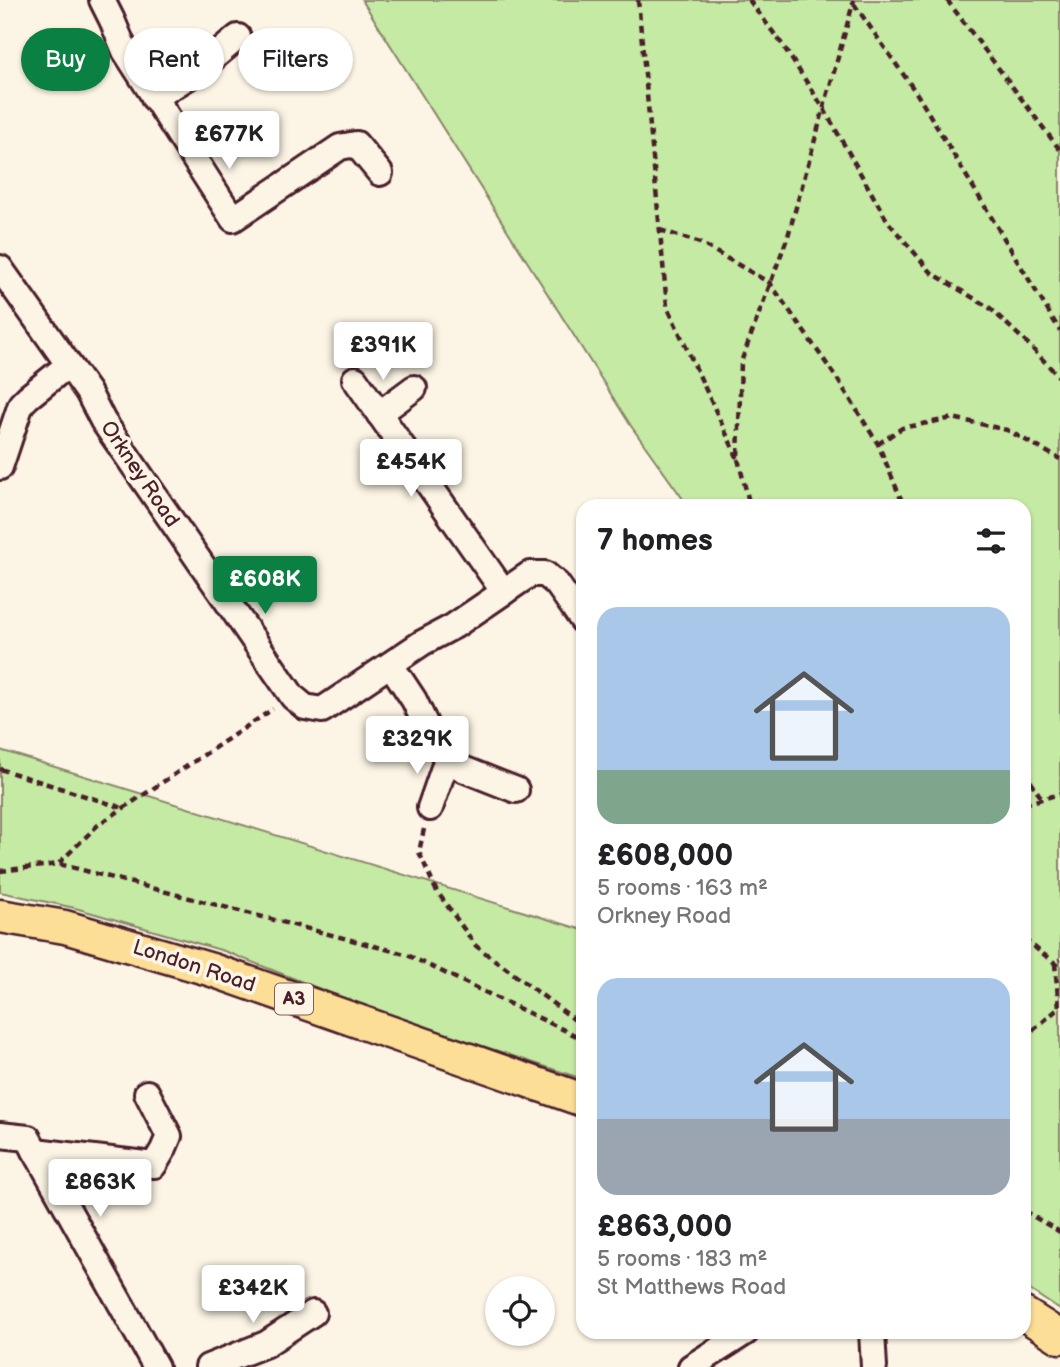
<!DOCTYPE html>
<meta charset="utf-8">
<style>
body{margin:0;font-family:"Balsamiq Sans",sans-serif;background:#f6f6f6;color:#202124;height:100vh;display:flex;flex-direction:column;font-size:26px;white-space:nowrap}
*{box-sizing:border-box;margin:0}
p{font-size:23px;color:#757577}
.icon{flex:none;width:38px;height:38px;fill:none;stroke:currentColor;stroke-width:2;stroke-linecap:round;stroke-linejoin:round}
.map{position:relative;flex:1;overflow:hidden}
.drawer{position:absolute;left:576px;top:499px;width:455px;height:840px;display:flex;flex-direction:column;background:#fff;border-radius:21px;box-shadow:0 2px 5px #0004}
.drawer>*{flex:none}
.guide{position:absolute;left:21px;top:28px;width:450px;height:63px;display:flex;gap:14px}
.tools{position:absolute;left:485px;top:1276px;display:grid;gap:14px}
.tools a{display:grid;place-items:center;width:70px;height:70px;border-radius:50%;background:#fff;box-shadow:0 2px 5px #0004;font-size:35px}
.price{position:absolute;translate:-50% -60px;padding:0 16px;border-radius:7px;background:#fff;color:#222;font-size:23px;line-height:46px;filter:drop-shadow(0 2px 4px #0008)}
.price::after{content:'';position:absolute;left:50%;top:42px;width:21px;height:16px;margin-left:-10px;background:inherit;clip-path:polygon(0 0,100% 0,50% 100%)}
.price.current{background:#0b8043;color:#fff}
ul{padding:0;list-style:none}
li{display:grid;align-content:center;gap:14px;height:371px;padding:0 21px}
li span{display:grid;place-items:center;height:217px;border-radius:21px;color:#555}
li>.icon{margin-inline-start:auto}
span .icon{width:126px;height:126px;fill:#fffc;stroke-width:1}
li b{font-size:30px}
h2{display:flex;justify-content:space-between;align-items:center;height:84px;padding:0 21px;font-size:30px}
.pill{padding:0 24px;border-radius:32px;background:#fff;box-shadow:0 2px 5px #0004;font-size:24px;line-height:63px}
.pill.current{background:#0b8043;color:#fff}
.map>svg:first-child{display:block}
.green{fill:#c5eaa4;stroke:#888468;stroke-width:2}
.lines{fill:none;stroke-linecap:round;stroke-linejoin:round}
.minor-casing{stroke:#4a1f2b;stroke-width:30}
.major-casing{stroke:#4a1f2b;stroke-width:37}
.path{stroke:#4a1f2b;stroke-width:4.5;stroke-dasharray:7 5;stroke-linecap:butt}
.minor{stroke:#fcf5e5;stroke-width:24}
.major{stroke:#fcde96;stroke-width:32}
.labels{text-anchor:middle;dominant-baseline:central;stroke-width:7;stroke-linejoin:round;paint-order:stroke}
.shield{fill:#fcf5e5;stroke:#7f5f63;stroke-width:2}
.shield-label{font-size:19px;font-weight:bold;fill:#4a1f2b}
.street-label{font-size:21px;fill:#4a1f2b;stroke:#fcf5e5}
</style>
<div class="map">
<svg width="1060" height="1367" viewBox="0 0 1060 1367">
<rect width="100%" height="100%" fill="#fcf5e5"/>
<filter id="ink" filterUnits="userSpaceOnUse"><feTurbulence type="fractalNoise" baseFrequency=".0143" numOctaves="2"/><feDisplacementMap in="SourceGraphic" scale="14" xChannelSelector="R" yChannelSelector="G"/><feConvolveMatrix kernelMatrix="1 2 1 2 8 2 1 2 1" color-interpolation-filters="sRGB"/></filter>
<g filter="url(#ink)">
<g class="green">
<path d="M362,0H1060V1310L1024,1286V506H688L631,426Z"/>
<path d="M0,750L583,930V1079L376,1011L224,951L75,908L0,892Z"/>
</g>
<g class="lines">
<g class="minor-casing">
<g id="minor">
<path d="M102,0L112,20L125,51L233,219L340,147L356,144L380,173"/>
<path d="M154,98L196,72L238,37"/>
<path d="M0,268L88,392L103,421L293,697L305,707L322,710L422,643L454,626L530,574H545L557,584L583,621"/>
<path d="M355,379L504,592"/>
<path d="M379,414L414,388"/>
<path d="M0,467L21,404L28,397L68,365"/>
<path d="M391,665L414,700L429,732L447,759L463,769L516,790"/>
<path d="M430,808L447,759"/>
<path d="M0,1135L28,1138L156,1367"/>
<path d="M35,1151L154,1165L163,1150L169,1136L147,1093"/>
<path d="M872,1332L874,1367"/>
<path d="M208,1367L266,1344L313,1313"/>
<path d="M691,1367L746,1332"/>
</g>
</g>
<g class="major-casing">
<g id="major">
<path d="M0,916L65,927L212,970L583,1100"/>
<path d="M1024,1314L1060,1337"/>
</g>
</g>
<g class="path">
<path d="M638,0L667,306L738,459L741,362L788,236L854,0"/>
<path d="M749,0L782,44L824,109L888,222L932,273L990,308L1029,345L1060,378"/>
<path d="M947,0L1060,150"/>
<path d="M854,4L917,94L1060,331"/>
<path d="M660,230L700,243L770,283L838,380L878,444L904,506"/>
<path d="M878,444L902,428L953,418L1007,430L1060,459"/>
<path d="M738,459L750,506"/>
<path d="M0,769L123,808"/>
<path d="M1024,771L1042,799"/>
<path d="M1024,804L1060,794"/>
<path d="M424,829L419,852L436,890L476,946L583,1026"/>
<path d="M59,863L98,825L273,709"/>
<path d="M0,871L59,864L405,954L583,1039"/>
<path d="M1024,939L1060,967"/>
<path d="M1024,1038L1059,1008L1055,964L1060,959"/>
<path d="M1024,1211L1060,1232"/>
</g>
<use href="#minor" class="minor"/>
<use href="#major" class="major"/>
</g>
</g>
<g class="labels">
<rect class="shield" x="275" y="983.5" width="38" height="31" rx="5"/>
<g class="shield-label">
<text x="294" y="999">A3</text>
</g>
<g class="street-label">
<text transform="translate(140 474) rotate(56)">Orkney Road</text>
<text transform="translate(194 966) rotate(18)">London Road</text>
</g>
</g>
</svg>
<div class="tools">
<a><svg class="icon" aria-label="locate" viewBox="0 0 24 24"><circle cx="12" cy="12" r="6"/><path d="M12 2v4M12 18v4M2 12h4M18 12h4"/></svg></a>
</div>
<b class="price" style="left:229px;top:171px">£677K</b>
<b class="price" style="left:383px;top:382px">£391K</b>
<b class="price" style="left:411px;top:499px">£454K</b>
<b class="price current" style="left:265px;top:616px">£608K</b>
<b class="price" style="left:417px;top:776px">£329K</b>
<b class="price" style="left:100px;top:1219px">£863K</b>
<b class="price" style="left:253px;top:1325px">£342K</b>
<div class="guide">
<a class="pill current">Buy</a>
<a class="pill">Rent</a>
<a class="pill">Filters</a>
</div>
<section class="drawer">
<h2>7 homes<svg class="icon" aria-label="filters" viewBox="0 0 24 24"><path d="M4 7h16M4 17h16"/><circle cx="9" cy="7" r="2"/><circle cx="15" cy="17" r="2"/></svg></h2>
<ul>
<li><span style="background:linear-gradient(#a9c7e8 75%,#7fa58c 0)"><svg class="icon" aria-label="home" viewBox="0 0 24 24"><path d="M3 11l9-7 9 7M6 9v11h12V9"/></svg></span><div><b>£608,000</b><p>5 rooms · 163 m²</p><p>Orkney Road</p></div></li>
<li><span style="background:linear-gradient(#a9c7e8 65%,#9aa5b1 0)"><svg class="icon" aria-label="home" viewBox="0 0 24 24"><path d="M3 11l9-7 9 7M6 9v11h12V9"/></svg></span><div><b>£863,000</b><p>5 rooms · 183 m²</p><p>St Matthews Road</p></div></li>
</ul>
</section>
</div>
